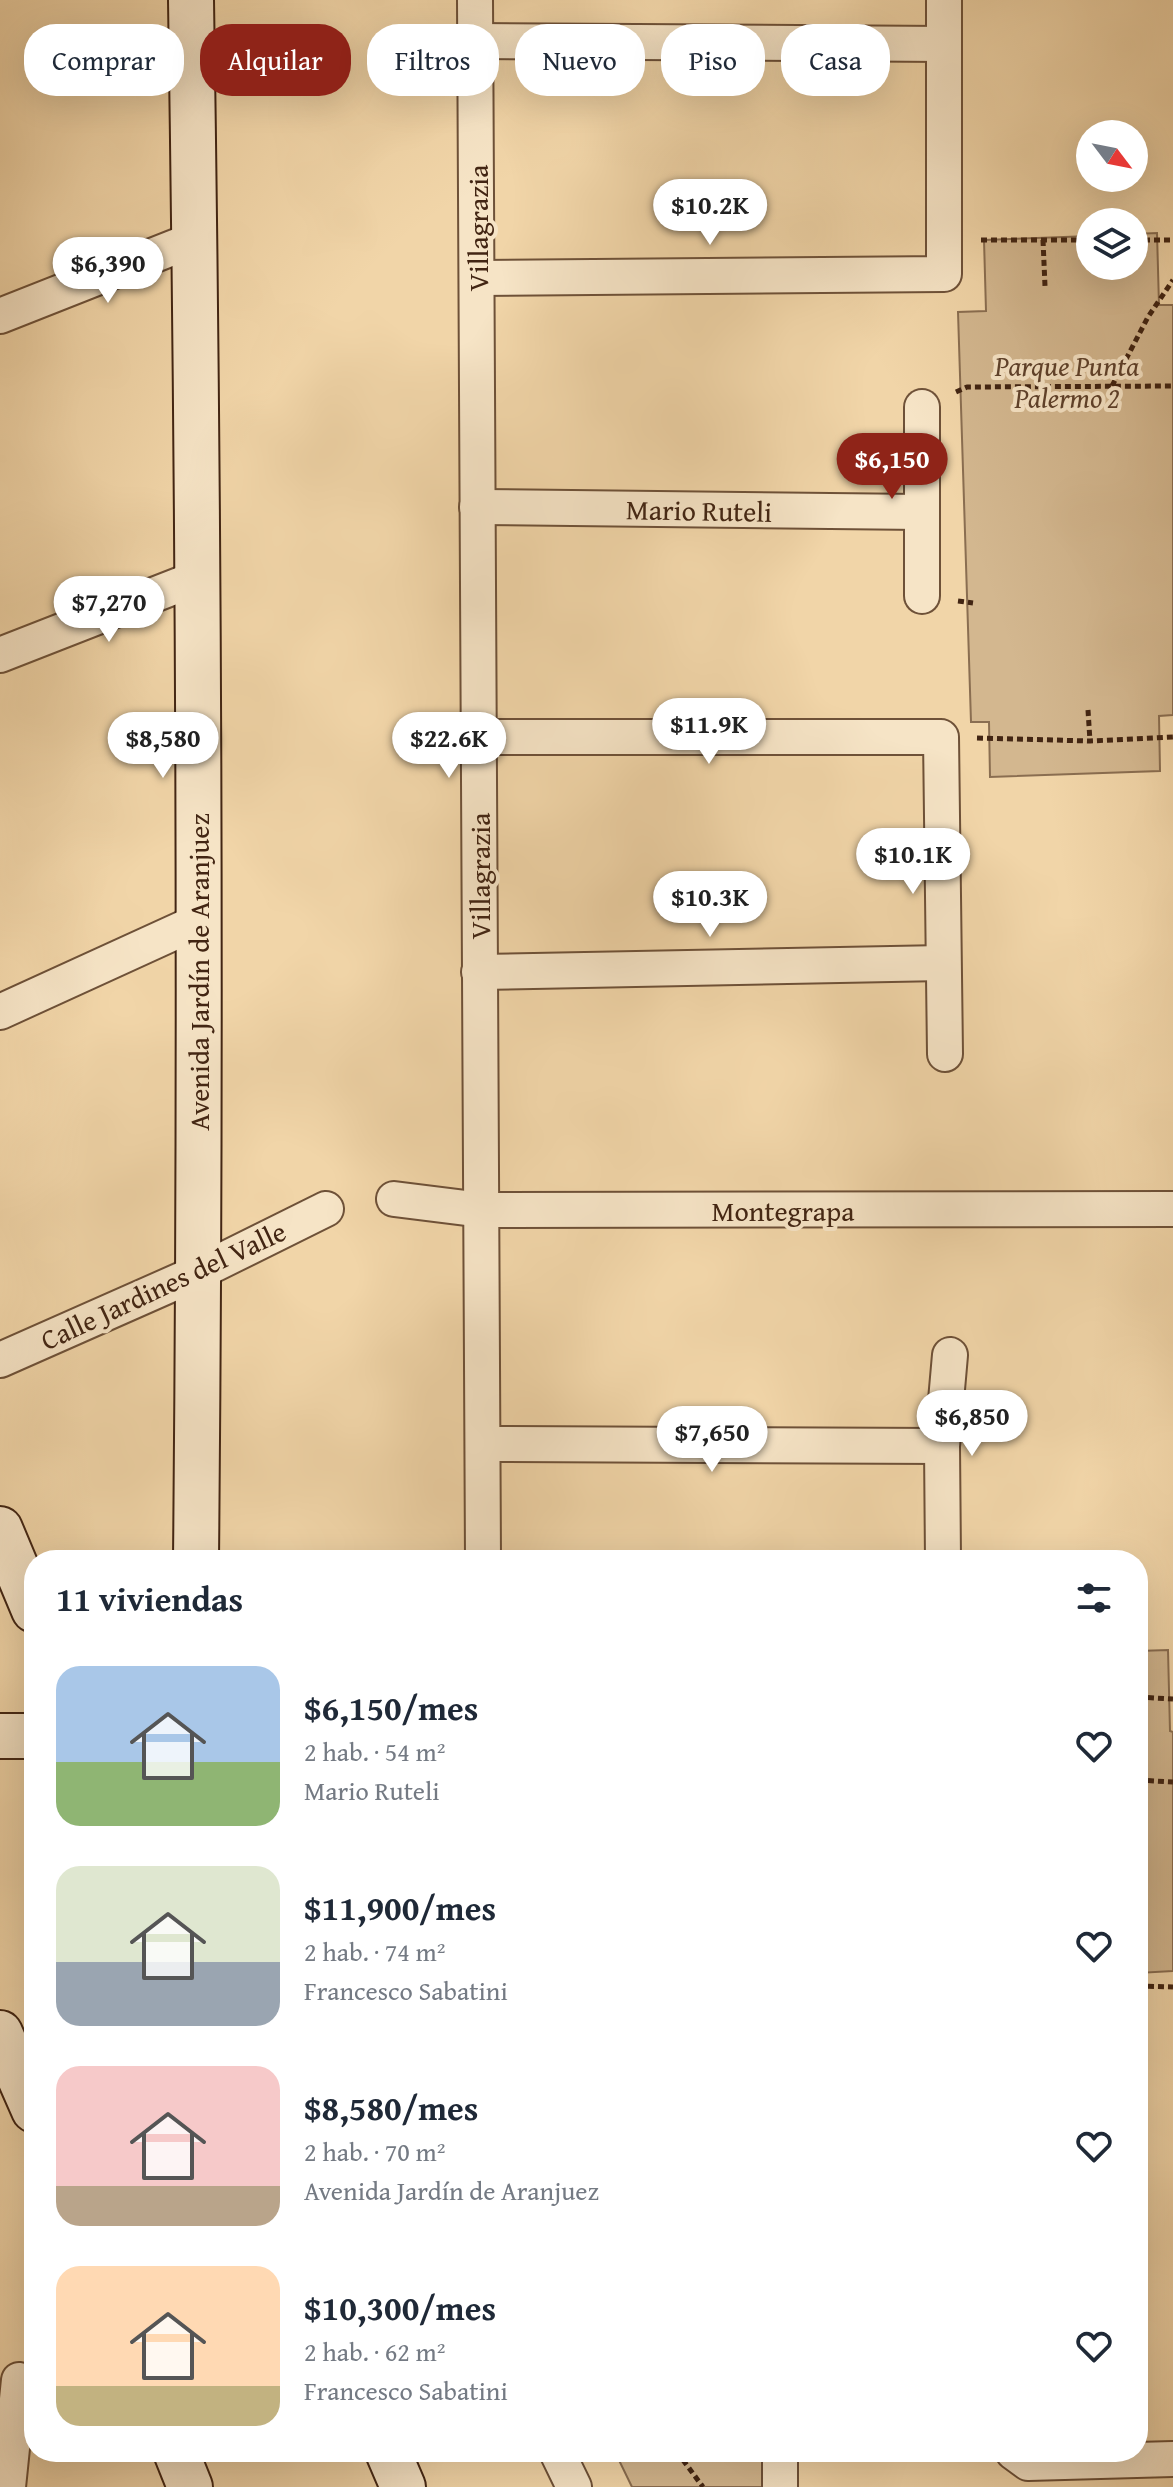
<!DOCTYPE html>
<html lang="es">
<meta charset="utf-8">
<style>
body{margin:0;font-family:"Gentium Book Plus",serif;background:#f6f6f7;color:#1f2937;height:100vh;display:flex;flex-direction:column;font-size:30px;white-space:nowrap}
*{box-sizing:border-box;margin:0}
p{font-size:26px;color:#747a83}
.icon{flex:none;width:44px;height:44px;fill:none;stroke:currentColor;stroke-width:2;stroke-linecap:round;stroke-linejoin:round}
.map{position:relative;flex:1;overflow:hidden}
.panel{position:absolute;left:24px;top:1550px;width:1124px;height:912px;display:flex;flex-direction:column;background:#fff;border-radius:32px;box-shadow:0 8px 32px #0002}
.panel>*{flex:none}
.top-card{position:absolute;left:24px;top:24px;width:1126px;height:72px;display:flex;gap:16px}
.needle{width:52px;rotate:122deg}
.fabs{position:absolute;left:1076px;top:120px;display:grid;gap:16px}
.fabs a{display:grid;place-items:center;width:72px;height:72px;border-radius:50%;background:#fff;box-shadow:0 8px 32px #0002;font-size:40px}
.price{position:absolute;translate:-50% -68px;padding:0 18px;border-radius:28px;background:#fff;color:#222;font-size:26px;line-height:52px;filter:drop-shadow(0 2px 4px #0008)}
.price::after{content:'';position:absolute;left:50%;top:48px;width:24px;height:18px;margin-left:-12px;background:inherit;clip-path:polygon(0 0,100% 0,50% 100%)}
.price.current{background:#8f2418;color:#fff}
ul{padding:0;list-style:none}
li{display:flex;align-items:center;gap:24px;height:200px;padding:0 32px}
li span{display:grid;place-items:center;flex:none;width:224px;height:160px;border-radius:24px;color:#555}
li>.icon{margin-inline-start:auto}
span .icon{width:96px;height:96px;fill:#fffc;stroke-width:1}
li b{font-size:34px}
h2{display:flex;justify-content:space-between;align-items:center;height:96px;padding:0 32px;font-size:34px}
.pill{padding:0 28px;border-radius:32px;background:#fff;box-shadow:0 8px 32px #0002;font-size:28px;line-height:72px}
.pill.current{background:#8f2418;color:#fff}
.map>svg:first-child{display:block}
.green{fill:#d3b78f;stroke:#8a6e51;stroke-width:2}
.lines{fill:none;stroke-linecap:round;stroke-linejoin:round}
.street-casing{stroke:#6e5138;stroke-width:38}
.secondary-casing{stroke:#422513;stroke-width:48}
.path{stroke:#422513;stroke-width:5;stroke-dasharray:6 4;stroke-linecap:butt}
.street{stroke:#f6e4c6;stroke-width:34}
.secondary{stroke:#f6e4c6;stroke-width:44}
.labels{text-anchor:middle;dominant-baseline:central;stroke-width:8;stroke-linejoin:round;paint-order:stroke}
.street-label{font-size:28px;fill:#422513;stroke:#f6e4c6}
.park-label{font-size:28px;font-style:italic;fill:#5f422c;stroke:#f6e4c6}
</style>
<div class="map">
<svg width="1173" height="2487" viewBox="0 0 1173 2487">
<rect width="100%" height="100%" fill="#f1d5a8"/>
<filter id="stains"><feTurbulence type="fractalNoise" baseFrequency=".0025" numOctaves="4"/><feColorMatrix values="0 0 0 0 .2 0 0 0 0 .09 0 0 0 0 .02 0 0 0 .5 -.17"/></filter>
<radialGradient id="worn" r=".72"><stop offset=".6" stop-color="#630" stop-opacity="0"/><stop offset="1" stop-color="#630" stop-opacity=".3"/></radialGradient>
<g class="green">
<path d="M1157,233L1159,305H1173V715L1159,716L1160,771L990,777L989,722H971L958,312L986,311L984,240L1090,236V266H1134V234Z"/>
<path d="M1168,1650L1170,1731L1173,1732V1971L1138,1973V1651Z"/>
<path d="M615,2452H768L767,2487H632Z"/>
</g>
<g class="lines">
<g class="street-casing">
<g id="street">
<path d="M475,0L483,1560"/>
<path d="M476,41L944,44"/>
<path d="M477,278L944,274V0"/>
<path d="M0,316L195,239"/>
<path d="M477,507L921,512"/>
<path d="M922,596V407"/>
<path d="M0,655L197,578"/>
<path d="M478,737H941L945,1054"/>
<path d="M479,972L943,963"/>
<path d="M0,1012L197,922"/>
<path d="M394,1199L482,1210L1173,1209"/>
<path d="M0,1360L199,1272L326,1209"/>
<path d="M483,1444L942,1446"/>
<path d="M943,1560L942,1446L950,1355"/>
<path d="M557,2452L574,2487"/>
<path d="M780,2452V2487"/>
<path d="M1013,2452L1028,2463L1173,2459"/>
<path d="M8,2487L19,2380"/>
</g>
</g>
<g class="secondary-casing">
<g id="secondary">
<path d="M191,0C199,520 201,1040 196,1560"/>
<path d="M0,1529L34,1610"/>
<path d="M0,1736H34"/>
<path d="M0,2033L34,2110"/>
<path d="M176,2452L190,2487"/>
<path d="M388,2452L403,2487"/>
</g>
</g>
<g class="path">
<path d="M981,240H1090"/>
<path d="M1043,240L1045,286"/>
<path d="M1134,240H1173"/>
<path d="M1112,386L1148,317L1173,280"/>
<path d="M956,392L967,387L1173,386"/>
<path d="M958,601L973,603"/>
<path d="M1088,710L1090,741"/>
<path d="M977,738L1090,741L1173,737"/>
<path d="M1138,1697L1173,1699"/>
<path d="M1138,1780L1173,1782"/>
<path d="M1138,1986L1173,1987"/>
<path d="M677,2452L703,2487"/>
</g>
<use href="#street" class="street"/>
<use href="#secondary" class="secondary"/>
</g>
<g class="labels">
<g class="street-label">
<text transform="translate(477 228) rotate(-90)">Villagrazia</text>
<text transform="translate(699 510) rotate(1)">Mario Ruteli</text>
<text transform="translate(479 876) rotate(-90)">Villagrazia</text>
<text transform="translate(198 972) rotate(-90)">Avenida Jardín de Aranjuez</text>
<text x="783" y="1210">Montegrapa</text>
<text transform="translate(163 1285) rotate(-25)">Calle Jardines del Valle</text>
</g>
<g class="park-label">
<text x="1067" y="365">Parque Punta<tspan x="1067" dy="32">Palermo 2</tspan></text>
</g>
</g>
<rect width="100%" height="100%" filter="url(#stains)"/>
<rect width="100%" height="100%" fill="url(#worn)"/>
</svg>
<div class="fabs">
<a><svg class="needle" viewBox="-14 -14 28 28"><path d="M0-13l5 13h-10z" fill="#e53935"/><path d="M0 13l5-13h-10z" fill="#747a83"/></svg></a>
<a><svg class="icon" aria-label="layers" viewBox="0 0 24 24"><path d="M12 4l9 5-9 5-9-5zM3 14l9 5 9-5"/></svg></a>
</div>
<b class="price" style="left:710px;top:247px">$10.2K</b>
<b class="price" style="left:108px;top:305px">$6,390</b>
<b class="price current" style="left:892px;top:501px">$6,150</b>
<b class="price" style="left:109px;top:644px">$7,270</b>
<b class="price" style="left:709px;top:766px">$11.9K</b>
<b class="price" style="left:163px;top:780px">$8,580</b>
<b class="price" style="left:449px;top:780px">$22.6K</b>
<b class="price" style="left:913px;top:896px">$10.1K</b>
<b class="price" style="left:710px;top:939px">$10.3K</b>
<b class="price" style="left:972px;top:1458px">$6,850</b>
<b class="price" style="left:712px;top:1474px">$7,650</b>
<div class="top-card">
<a class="pill">Comprar</a>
<a class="pill current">Alquilar</a>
<a class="pill">Filtros</a>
<a class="pill">Nuevo</a>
<a class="pill">Piso</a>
<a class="pill">Casa</a>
</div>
<section class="panel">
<h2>11 viviendas<svg class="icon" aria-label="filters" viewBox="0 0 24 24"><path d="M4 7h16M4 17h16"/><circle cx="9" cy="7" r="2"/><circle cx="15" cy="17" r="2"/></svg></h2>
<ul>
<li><span style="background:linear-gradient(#a9c7e8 60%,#8fb573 0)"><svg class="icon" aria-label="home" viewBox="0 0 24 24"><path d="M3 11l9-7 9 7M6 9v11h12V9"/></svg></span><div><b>$6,150/mes</b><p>2 hab. · 54 m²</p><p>Mario Ruteli</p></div><svg class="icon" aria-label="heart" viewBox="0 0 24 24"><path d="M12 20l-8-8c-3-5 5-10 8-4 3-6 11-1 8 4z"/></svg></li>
<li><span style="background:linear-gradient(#dfe7d0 60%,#9aa5b1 0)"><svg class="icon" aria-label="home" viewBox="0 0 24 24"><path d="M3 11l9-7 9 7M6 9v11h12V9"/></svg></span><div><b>$11,900/mes</b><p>2 hab. · 74 m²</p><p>Francesco Sabatini</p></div><svg class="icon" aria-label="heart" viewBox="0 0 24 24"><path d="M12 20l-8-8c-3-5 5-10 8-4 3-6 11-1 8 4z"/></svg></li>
<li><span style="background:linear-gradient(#f6c9c9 75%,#b9a48a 0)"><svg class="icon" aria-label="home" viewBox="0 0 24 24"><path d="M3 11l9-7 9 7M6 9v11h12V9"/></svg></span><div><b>$8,580/mes</b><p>2 hab. · 70 m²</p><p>Avenida Jardín de Aranjuez</p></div><svg class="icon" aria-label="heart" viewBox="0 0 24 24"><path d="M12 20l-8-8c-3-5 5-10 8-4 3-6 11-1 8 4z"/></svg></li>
<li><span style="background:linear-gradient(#ffd9b3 75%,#c2b280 0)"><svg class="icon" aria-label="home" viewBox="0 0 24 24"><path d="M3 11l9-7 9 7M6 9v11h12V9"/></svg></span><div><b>$10,300/mes</b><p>2 hab. · 62 m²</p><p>Francesco Sabatini</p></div><svg class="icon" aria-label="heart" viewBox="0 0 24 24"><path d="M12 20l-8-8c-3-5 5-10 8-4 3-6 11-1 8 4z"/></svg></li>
</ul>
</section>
</div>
